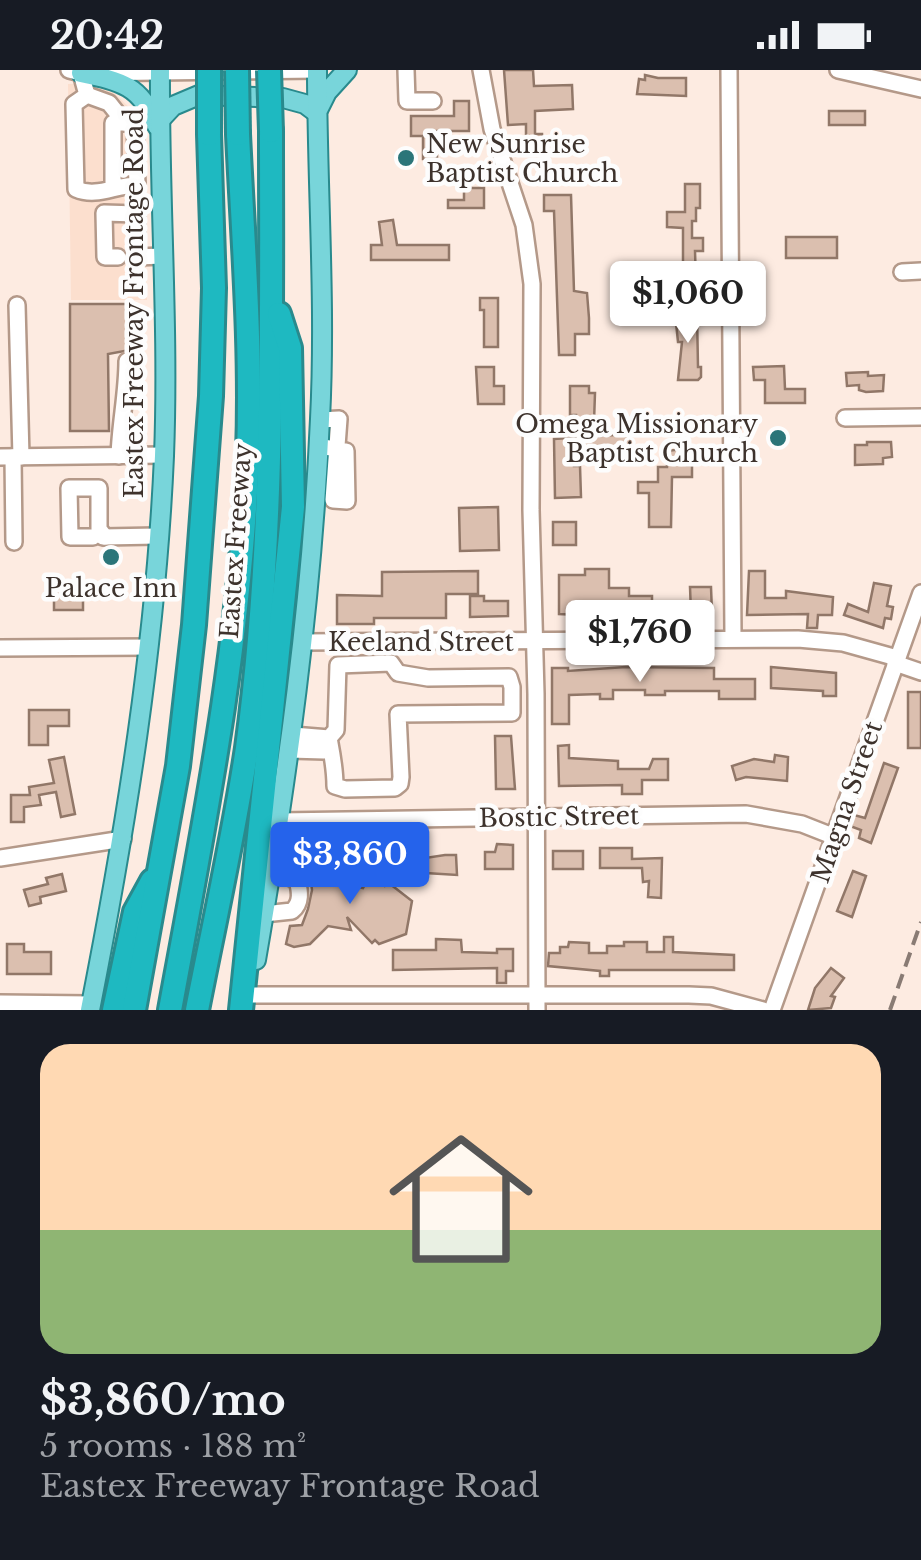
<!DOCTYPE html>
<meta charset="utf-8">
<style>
body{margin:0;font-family:"Libre Baskerville",serif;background:#242831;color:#f1f3f6;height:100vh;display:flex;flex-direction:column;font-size:38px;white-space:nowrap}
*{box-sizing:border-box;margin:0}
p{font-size:32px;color:#9ea1a6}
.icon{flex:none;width:55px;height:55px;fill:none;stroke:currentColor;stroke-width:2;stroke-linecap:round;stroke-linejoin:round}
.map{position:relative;height:940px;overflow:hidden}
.drawer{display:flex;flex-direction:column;background:#171b24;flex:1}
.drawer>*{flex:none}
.price{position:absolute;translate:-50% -85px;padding:0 22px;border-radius:10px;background:#fff;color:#222;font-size:32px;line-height:65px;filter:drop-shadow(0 2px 5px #0008)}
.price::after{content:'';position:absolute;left:50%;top:60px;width:30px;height:22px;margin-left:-15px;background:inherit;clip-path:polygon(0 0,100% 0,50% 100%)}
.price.active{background:#2563eb;color:#fff}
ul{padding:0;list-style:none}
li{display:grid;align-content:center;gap:20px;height:530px;padding:0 40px}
li span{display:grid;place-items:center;height:310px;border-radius:30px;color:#555}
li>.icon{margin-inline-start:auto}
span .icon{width:180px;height:180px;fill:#fffc;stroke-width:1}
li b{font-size:42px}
.status{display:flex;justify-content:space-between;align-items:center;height:70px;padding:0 50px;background:#171b24;direction:ltr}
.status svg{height:28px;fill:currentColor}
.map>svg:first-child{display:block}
.built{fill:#fcdfce}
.building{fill:#dbbfaf;stroke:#917768;stroke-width:2.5}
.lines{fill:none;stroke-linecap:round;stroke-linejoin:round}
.minor-casing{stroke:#b49989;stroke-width:20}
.major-casing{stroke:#298a8d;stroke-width:22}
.highway-casing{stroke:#298a8d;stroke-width:28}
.minor{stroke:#fff;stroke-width:15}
.major{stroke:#78d5da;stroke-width:18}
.highway{stroke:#1eb9c1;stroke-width:22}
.rail{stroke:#897b74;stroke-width:4;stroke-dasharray:15 8;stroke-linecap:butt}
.highway-bridge-casing{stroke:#298a8d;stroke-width:28;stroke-linecap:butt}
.highway-bridge{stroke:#1eb9c1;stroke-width:22}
.poi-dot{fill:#2b7579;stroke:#fdfdfd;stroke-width:4}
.labels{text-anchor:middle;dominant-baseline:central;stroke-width:9;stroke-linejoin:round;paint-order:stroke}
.poi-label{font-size:25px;fill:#3d322c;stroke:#fdfdfd;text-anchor:start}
.street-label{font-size:25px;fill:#3d322c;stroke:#fdfdfd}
</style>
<div class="status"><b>20:42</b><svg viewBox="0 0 49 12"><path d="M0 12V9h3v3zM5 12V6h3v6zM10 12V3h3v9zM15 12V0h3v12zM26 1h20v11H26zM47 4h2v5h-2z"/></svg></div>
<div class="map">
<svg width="921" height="940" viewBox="0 0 921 940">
<rect width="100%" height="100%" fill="#fdebe1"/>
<path class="built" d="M104,13L142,50L147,230H71L68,14Z"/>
<g class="building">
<path d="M504,0H533L534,16L572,15L573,39L535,41V64H542V82H526V54L508,55Z"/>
<path d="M645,5L658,8H686V26L637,24L639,9L645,10Z"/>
<path d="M454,31H469V61H437V89H423V66H411V46H454Z"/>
<rect x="829" y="41" width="36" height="14"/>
<path d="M685,114H700V138H696V151H692V168H703V181H695L696,214H673L672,194L683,193V158L667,157V142H685Z"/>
<path d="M464,118H484V138H448V130H464Z"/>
<path d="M544,125H571L574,221L587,223L589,248V264H575V285H559L554,141H544Z"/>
<path d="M393,150L397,175H449V190H371V175H382L379,152Z"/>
<rect x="786" y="167" width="51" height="21"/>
<path d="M480,228H498V277H484V240H480Z"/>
<path d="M70,234H130V280L108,284L109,361H70Z"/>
<path d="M675,243H697L698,297H701V307L698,310H678L682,272H678Z"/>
<path d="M784,296L785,319H805V333H765V310H754L753,297Z"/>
<path d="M476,297H494V316H504V334H478Z"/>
<path d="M868,302V306L884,305L883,321L866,322L859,320V315L847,316L846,303Z"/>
<path d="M570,316H589V323H595L594,352H576V345H570Z"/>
<path d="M630,364L631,384L605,385V376L574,377V396H580L581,427L555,428L554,369Z"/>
<path d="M867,372H891L892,387L883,388V394L855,395V375H867Z"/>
<path d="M682,379L687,381V395H692V407H672L671,457H649V423H638V412H658V397H667V381Z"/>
<path d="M498,437L499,480L460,481L459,438Z"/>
<rect x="553" y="452" width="23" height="23"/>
<path d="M585,499H609V518H629V526H652V540L600,542V546L559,544V505H585Z"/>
<path d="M478,501V524H446V548H374V554H337V525L382,526V502Z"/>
<path d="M749,501H765V528H786V521L833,527L832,545H818L817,558H807L808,544L747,545Z"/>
<path d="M874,513L891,516L887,536L893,537L891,549L885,548L883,558L844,545L848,534L868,542Z"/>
<path d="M54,516H64V522H83V540H54Z"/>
<path d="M690,517H711L712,543H691Z"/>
<path d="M470,526H484V531H508V546L470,547Z"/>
<path d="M626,597L714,598V609H755V629H719V621H665V625H645V620H613V629H600V624L569,625V654H552V598H568V601Z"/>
<path d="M771,597L836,603V626H823V621L771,618Z"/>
<rect x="908" y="622" width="13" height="56"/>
<path d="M29,640H69V656H48V675H29Z"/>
<path d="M495,666H511L515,719H496Z"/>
<path d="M569,675V688L618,691V699H649L653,689H668V710H642V724H622V715L559,716L558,676Z"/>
<path d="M775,685L788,687L787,711L746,707L736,710L732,696L754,689L774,692Z"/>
<path d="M64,687L75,744L61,747L56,722L39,725L41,735L24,737V752H11V725H30L29,717L54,713L49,690Z"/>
<path d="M884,693L898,698L871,773L859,768L861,760L850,756L854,745L865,748Z"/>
<path d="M497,774L513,775V799H485V782H495Z"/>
<path d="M600,778H632V789L662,788L661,828L648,827L649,811L643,812L642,798H600Z"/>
<path d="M311,780L329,793L336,813L363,818L368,809L383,811L385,816L390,814L412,831L406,864L379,874L375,870L372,873L347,847L351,860L328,856L310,874L294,877L286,874L290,856L302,855L308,839L312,820L310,804L301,798L300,793L303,781Z"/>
<rect x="553" y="781" width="30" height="18"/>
<path d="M445,785H456L457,805L426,803L425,788Z"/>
<path d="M853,801L866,806L852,847L837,841Z"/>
<path d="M62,804L66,821L40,827L41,833L29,836L24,820L48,814L46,808Z"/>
<path d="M664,867H673V882L734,885V900H609V906H600V901L548,896L549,883H560V877H568L569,872L589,873V883H607V876H624V872H647V882H664Z"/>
<path d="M436,869L461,870L462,882L497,883V879H513V901H506V913H497V898L393,900V880H436Z"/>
<path d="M7,874H24V882H51V904H7Z"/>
<path d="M831,898L844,908L831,926L835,927L831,938L808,940L815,918Z"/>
</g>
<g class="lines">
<g class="minor-casing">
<g id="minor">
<path d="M69,0L81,3L318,0"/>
<path d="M406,0L407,31H433"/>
<path d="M481,0L492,59L524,155L532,214L531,440L536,624L537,940"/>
<path d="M729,0L733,567"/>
<path d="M838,0L921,19"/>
<path d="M81,3L87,25L74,34L76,119C97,128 115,115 137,115L135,53H113V115"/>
<path d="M87,25L109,33L125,53"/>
<path d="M118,187H105L104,143L137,144V187L162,186"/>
<path d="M902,202L921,201"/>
<path d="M17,235L21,387"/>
<path d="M845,348L921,347"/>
<path d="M319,376L346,381L347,431L333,430L339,349L320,350"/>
<path d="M119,386C120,354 127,323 127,291"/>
<path d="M0,387L164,385"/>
<path d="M13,387L14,472"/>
<path d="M93,467H70L69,418H99V459L105,467"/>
<path d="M103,467L157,466"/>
<path d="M302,572L798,569L843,573L897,588"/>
<path d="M0,578L149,577"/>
<path d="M895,593L921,602"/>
<path d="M293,665L329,668L336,660L338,595L391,593L398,603L428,608L509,607L512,617V643L398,644L401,707L400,714L395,718L345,719L335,716C335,698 332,684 329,668"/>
<path d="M290,680L324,681L329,677"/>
<path d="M280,751L746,744L802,754L835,767"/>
<path d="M0,788L123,769"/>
<path d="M264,844L292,841C302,833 300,821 297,810L271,801"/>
<path d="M250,925H689L711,926L763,940"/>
<path d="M0,933L91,934"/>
<path d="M772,940L921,523"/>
</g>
</g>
<g class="major-casing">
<g id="major">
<path d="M81,3C120,11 141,15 157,56"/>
<path d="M319,38L327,22L347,0"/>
<path d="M159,51L173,36L199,25L283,28L305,34L317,43"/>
<path d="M256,890C287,710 312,531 320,349C326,233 317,116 317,0"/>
<path d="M90,940C126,757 156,572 164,386C169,257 159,128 160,0"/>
</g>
</g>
<g class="highway-casing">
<g id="highway">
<path d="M114,940L135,842L152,811"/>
<path d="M134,940L178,696L194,555L211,326L214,218L209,64"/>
<path d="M170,940C204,755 241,571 248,383C252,277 243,170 238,64"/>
<path d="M197,940C214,853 234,765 247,678C275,473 271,267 271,61"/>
<path d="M241,940L293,437L290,278L279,244"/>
</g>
</g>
<use href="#minor" class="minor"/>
<use href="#major" class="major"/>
<use href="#highway" class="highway"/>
<path class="rail" d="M890,940L921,852"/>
<g class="highway-bridge-casing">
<g id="highway-bridge">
<path d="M209,0V64"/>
<path d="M237,0L238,64"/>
<path d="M269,0L271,61"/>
</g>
</g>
<use href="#highway-bridge" class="highway-bridge"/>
</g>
<g class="poi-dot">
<circle cx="406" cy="88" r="10"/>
<circle cx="778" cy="368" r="10"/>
<circle cx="111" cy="487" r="10"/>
</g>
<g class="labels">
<g class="poi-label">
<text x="426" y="74">New Sunrise<tspan x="426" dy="29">Baptist Church</tspan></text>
<text x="758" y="354" text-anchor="end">Omega Missionary<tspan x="758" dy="29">Baptist Church</tspan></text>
<text x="111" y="518" text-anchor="middle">Palace Inn</text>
</g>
<g class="street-label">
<text transform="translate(134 233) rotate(-90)">Eastex Freeway Frontage Road</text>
<text transform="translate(236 471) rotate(-86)">Eastex Freeway</text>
<text x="421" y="572">Keeland Street</text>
<text transform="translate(847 732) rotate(-71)">Magna Street</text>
<text transform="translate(559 747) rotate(-1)">Bostic Street</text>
</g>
</g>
</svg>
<b class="price" style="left:688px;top:276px">$1,060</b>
<b class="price" style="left:640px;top:615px">$1,760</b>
<b class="price active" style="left:350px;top:837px">$3,860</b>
</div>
<section class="drawer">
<ul>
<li><span style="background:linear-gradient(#ffd9b3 60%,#8fb573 0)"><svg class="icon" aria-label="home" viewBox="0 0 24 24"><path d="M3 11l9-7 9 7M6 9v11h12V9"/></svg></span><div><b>$3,860/mo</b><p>5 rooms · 188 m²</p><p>Eastex Freeway Frontage Road</p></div></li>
</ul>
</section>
